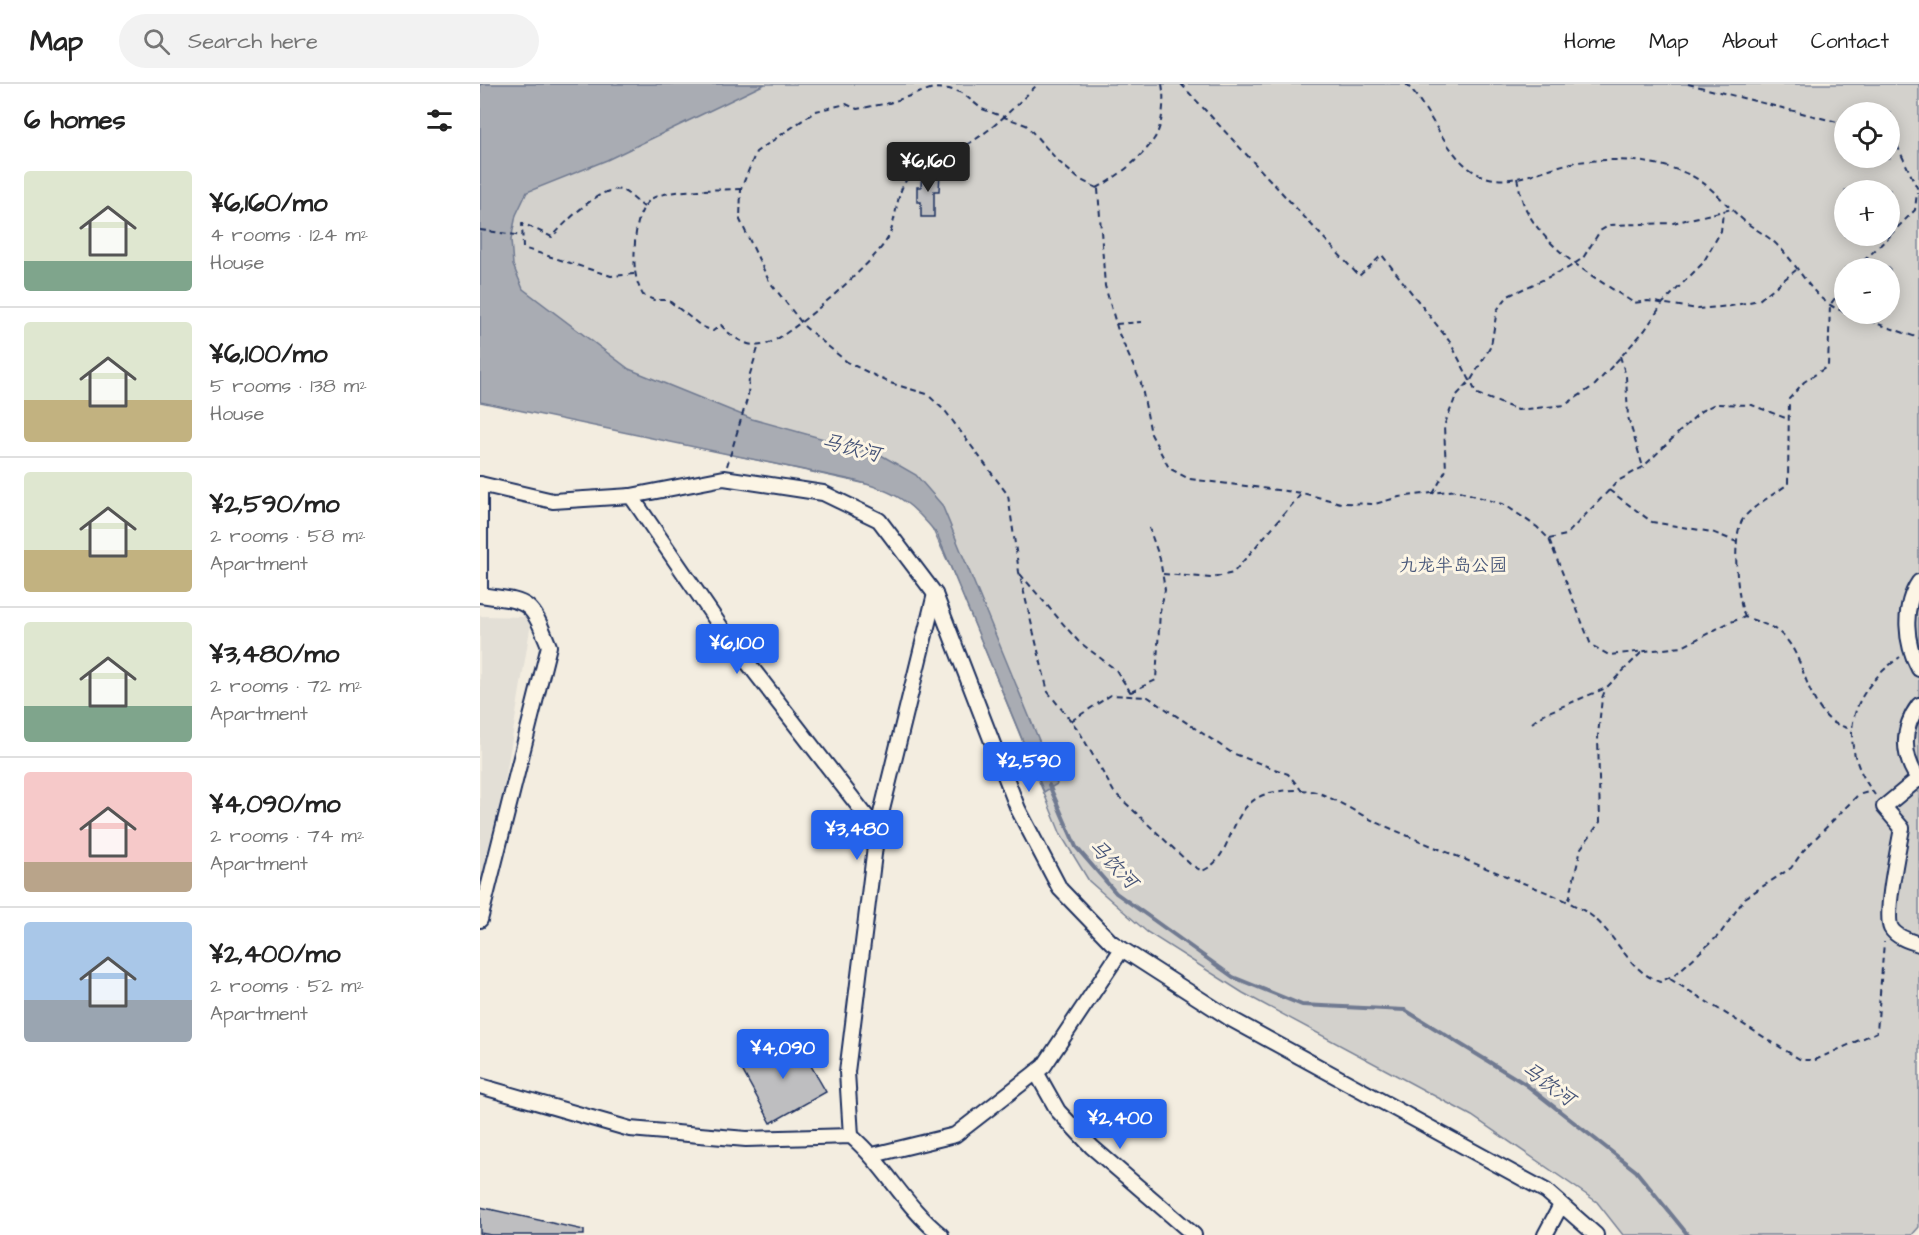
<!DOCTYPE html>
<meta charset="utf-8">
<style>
body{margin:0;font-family:"Architects Daughter","LXGW WenKai TC",sans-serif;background:#f2f2f2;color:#222;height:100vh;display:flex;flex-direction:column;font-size:22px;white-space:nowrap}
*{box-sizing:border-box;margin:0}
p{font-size:20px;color:#767676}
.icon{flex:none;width:33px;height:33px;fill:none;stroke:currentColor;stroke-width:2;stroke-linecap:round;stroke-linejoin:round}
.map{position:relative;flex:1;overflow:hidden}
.side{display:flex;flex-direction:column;background:#fff;width:480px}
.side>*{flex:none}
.controls{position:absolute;left:1354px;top:18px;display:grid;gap:12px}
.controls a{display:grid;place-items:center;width:66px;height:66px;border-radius:50%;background:#fff;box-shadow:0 3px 15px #0003;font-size:30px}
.price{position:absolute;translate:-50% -51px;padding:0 14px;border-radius:6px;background:#2563eb;color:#fff;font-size:20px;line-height:39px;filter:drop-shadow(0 2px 3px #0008)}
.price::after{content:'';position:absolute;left:50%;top:36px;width:18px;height:14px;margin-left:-9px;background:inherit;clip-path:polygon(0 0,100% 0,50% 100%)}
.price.current{background:#222;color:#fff}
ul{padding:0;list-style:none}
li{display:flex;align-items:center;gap:18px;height:150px;padding:0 24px}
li+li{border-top:2px solid #e0e0e0}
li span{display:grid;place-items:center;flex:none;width:168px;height:120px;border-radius:6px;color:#555}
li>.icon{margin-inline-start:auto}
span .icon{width:72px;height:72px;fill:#fffc;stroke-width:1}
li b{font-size:26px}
h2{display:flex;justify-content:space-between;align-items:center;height:72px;padding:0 24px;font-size:26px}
header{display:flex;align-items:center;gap:36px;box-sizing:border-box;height:84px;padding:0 30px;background:#fff;border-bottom:2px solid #e0e0e0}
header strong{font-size:28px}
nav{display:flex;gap:33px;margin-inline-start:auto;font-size:21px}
.search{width:420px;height:54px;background:#f2f2f2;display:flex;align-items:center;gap:15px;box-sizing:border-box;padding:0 21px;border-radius:33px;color:#767676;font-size:22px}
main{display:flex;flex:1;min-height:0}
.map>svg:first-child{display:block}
.built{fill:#e3dfd6}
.green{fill:#d3d1cc;stroke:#778095;stroke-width:1.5;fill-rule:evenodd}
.water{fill:#a9acb3;stroke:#707a91;stroke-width:1.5}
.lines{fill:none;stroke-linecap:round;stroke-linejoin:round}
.stream{stroke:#707a91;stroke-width:4}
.building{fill:#bebec0;stroke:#1b2f5e;stroke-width:1.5}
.minor-casing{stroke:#1b2f5e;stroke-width:18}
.path{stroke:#1b2f5e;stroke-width:2;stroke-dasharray:6 4.5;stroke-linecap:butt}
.minor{stroke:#fcf5e5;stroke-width:14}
.labels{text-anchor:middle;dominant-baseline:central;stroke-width:6;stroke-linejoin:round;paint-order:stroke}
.park-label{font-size:18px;fill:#49587a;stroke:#fcf5e5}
.water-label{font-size:20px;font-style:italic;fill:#465478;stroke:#fcf5e5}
</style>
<header>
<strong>Map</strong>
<div class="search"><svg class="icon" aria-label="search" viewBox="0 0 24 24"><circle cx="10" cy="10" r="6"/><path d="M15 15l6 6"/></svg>Search here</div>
<nav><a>Home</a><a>Map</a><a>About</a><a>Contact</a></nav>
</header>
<main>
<section class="side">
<h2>6 homes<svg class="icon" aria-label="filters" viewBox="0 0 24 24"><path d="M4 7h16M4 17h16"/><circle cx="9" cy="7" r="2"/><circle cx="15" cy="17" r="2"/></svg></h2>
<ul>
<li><span style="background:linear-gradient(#dfe7d0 75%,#7fa58c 0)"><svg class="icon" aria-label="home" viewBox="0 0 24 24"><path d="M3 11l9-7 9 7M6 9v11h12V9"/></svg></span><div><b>¥6,160/mo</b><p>4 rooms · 124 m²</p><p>House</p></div></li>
<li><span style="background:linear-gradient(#dfe7d0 65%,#c2b280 0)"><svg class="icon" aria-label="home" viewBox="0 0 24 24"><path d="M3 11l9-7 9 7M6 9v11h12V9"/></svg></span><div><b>¥6,100/mo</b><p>5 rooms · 138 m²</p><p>House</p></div></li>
<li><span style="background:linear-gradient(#dfe7d0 65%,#c2b280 0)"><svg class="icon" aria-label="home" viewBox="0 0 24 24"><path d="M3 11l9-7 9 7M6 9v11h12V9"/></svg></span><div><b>¥2,590/mo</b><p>2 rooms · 58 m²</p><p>Apartment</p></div></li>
<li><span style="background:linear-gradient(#dfe7d0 70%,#7fa58c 0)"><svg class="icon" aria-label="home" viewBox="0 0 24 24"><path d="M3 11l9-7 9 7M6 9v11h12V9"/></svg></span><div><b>¥3,480/mo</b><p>2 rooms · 72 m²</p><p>Apartment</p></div></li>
<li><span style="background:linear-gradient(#f6c9c9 75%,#b9a48a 0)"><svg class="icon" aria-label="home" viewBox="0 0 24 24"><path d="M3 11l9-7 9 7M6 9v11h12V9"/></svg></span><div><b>¥4,090/mo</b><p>2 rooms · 74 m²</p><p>Apartment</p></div></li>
<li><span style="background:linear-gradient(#a9c7e8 65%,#9aa5b1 0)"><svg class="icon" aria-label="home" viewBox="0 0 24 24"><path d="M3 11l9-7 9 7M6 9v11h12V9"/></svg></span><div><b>¥2,400/mo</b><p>2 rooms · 52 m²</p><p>Apartment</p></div></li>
</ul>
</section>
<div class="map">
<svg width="1439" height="1151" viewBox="0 0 1439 1151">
<rect width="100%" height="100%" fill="#f3ede0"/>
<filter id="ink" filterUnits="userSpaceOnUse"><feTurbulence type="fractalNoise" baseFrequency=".0167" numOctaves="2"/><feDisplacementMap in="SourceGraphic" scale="12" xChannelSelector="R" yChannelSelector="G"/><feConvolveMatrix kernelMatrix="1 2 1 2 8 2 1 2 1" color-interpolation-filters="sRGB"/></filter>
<g filter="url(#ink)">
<path class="built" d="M0,532L52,533L9,794L0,795Z"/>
<path class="green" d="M0,0H1439V1143L1432,1151H1143L1117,1118L992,1032L763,909L667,848L609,797L581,751L477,497L444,427L414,406L0,315ZM1365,28H1410V74H1365ZM1365,106H1410V152H1365ZM1365,184H1410V230H1365Z"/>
<path class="water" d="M0,0H285L127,76L47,108L36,131L31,156L33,181L43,205L149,285L272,335L401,371L436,391L462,421L577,700L564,708L457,450C429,416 415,407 372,396L0,318Z"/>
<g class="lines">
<path class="stream" d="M569,701L596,763L636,809L753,893L822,921L925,926L1045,1000L1156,1087L1208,1151"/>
</g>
<g class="building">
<path d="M442,88H460L459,107H454V133H441V118H437V103H441Z"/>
<path d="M315,954L346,1008L291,1039L261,984Z"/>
<path d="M0,1123L104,1146V1151H11L0,1149Z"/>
</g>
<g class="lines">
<g class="minor-casing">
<g id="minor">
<path d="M0,400L73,417L151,412L244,394L343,409L399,436L455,510L538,725L580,805L631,858L751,935L1066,1107L1116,1151"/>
<path d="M0,400V511"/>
<path d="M151,412L247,552L397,746"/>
<path d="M1439,498C1422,523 1425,559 1439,585"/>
<path d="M0,511C50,518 50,515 69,562L0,836"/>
<path d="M1439,621C1421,645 1422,672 1439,696"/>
<path d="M1438,695L1404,723L1422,744C1419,762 1404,830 1411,844C1416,853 1429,857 1439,860"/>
<path d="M556,988L578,1027L612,1063L714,1151"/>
<path d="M0,1002L150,1045L266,1055L371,1052C406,1082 425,1123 461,1151"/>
<path d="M371,1052L367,988L397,746L455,510"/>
<path d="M393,1071L475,1051L564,982L642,865"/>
<path d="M1065,1151L1081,1121"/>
</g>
</g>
<g class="path">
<path d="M701,0L879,192L902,171L970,258L997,310L1038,326L1085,321L1115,301L1165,246L1183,219L1223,179L1241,147L1243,128"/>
<path d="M926,0C951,25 968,77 1000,91C1032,105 1066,82 1098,78C1135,74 1175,75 1210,91C1231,101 1244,119 1262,135C1273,145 1288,151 1298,162C1322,184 1331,217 1365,228"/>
<path d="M1208,0L1365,40"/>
<path d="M1410,54L1415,57L1439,108"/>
<path d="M1037,94C1039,103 1041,113 1044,121C1064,166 1116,194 1154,219L1168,217L1218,225L1251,222L1279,216L1316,186"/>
<path d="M617,104L599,95L579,78L546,41L502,25L482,9L469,5L453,4L409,19L377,25L366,20L336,27L276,68L261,105L260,136L289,197L325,243L367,278L410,299L447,310L466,328L528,411L539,488L568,608L599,647L634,708L710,780L722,787C756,774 746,719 790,709C802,706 819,705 831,707C846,709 880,731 896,738C939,757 983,775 1026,792C1054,804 1084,813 1109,830C1136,849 1147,886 1180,898L1196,890L1240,850L1265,814L1311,784L1323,767L1378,711L1392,707"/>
<path d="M617,104C637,93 661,75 674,55C683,42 685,15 682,0"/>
<path d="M261,105C242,106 183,104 170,116C159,125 156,145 155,158C154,178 153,193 163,211L174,216H188L221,242L233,247L241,241C252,254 272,267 289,259C314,249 391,181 406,157C417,142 415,106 429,93C447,75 475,69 496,55C519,40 538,19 558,0"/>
<path d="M618,105L625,202L639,250L661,299L671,350L689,384L709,395L822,409L861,419L895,420L919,413L976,406L1025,421L1057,443L1069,455L1111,561L1129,571L1202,563L1248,539L1265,533C1275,537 1287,540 1296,546C1326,566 1322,613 1351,637C1356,641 1366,643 1372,646"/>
<path d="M0,146L43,152"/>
<path d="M1410,151L1435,126L1437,108"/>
<path d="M1376,184L1410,152"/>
<path d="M154,190L131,192L43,164L42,139L72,153C84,140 120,101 141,106C148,108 157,118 164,123"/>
<path d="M1369,230L1439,254"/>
<path d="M636,240L661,238"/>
<path d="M1140,272L1146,292L1148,333L1163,383"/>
<path d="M247,382L268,312L269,293L279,261"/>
<path d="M1129,406L1172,438L1232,448L1257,458"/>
<path d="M953,410L966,386L964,342L976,312L991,296L1011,262L1017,226L1028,212L1088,184L1103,174L1120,147L1130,141L1193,139L1252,125"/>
<path d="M1069,455L1086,451L1138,397L1163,383L1221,327L1235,320L1272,321L1308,335"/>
<path d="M540,490L598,557L636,586L653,612"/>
<path d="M683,490L732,494L753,489L822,409"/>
<path d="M1265,533C1257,516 1251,452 1263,435C1270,424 1296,409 1308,400L1309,315L1324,298L1348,282L1350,221L1365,200"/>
<path d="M651,608L676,596L680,527L685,506L680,475L669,444"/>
<path d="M591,637L631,611L668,613L752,669L808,690L822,707"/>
<path d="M1052,639L1064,630L1126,604L1163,567"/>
<path d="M1395,711C1356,658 1368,610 1420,573"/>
<path d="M1089,816L1101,764L1120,738L1118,651L1122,614L1126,604"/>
<path d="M1190,895L1321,976H1335L1397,948L1404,858"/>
</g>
<use href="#minor" class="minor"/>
</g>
</g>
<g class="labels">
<g class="park-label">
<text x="973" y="481">九龙半岛公园</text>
</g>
<g class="water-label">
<text transform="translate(371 364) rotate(14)">马饮河</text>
<text transform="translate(633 780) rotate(46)">马饮河</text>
<text transform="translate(1068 1000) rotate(36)">马饮河</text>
</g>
</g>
</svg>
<div class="controls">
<a><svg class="icon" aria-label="locate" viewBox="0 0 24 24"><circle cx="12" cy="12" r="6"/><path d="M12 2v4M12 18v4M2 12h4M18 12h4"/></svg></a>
<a>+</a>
<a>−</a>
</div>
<b class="price current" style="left:448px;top:109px">¥6,160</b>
<b class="price" style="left:257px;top:591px">¥6,100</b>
<b class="price" style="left:549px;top:709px">¥2,590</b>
<b class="price" style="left:377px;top:777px">¥3,480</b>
<b class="price" style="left:303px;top:996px">¥4,090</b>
<b class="price" style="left:640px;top:1066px">¥2,400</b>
</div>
</main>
